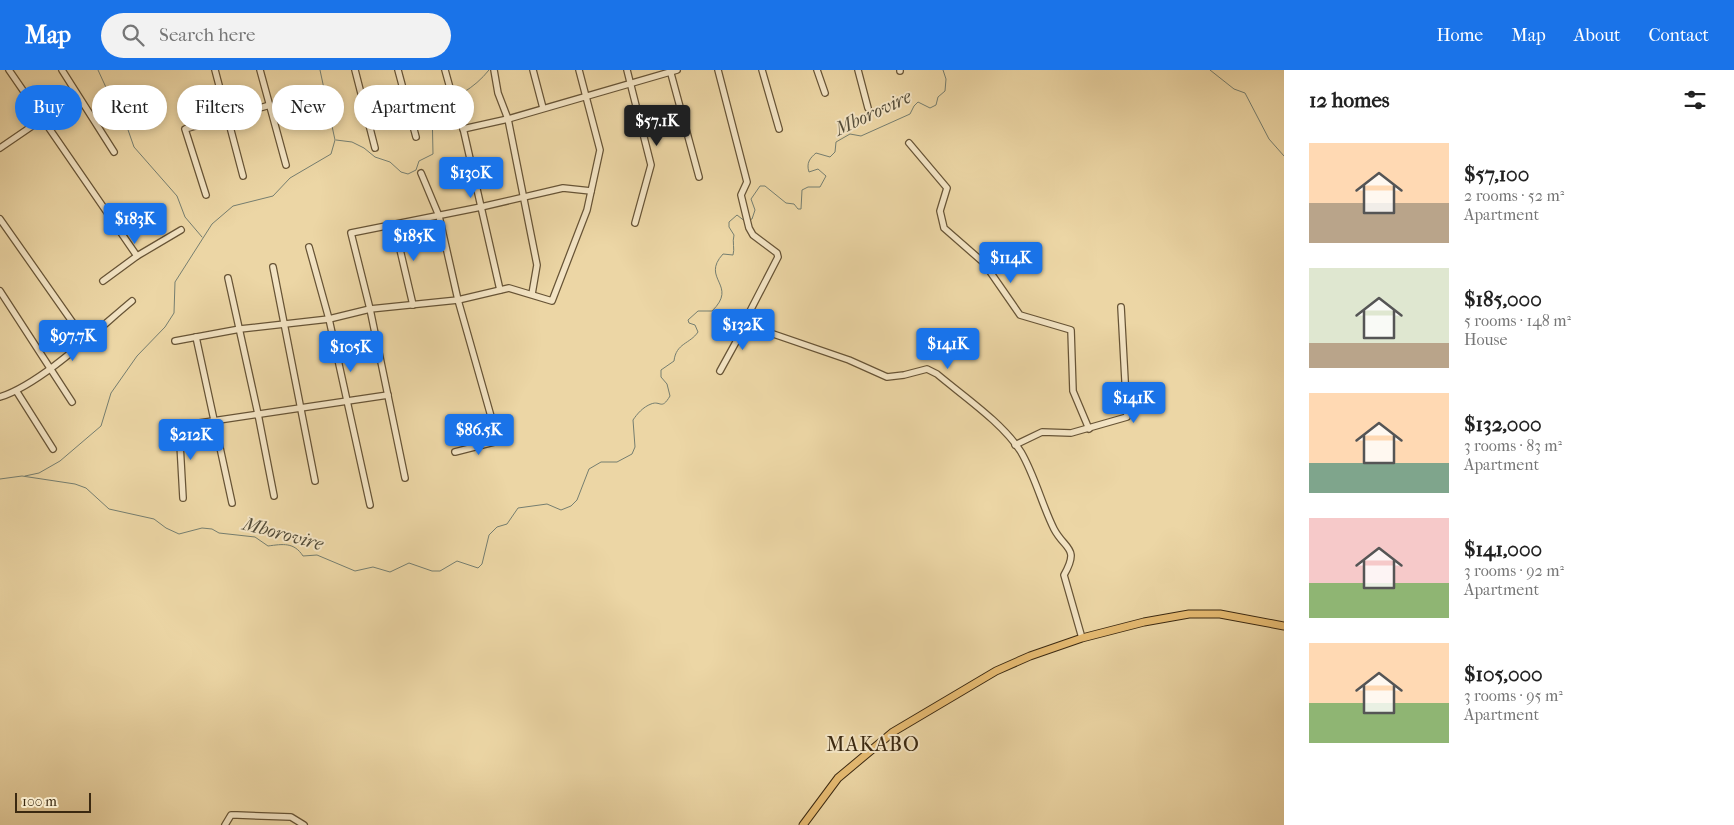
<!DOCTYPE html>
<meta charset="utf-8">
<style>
body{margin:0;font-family:"IM FELL French Canon",serif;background:#f2f2f2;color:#222;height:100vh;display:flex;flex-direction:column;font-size:19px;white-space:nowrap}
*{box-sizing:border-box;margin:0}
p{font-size:16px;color:#767676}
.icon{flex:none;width:28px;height:28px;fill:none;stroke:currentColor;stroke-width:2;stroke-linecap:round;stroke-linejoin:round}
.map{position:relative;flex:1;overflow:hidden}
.panel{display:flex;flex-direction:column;background:#fff;width:450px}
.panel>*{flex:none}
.guide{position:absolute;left:15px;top:15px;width:475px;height:45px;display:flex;gap:10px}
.scale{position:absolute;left:15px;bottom:12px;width:76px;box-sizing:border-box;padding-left:5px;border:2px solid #3b2911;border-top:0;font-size:14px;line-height:18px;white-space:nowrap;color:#3b2911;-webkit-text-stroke:4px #f3e4c4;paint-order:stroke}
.price{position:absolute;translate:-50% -42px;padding:0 11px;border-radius:5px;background:#1a73e8;color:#fff;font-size:16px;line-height:32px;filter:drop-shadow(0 1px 2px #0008)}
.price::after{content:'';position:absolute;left:50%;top:30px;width:15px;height:11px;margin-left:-8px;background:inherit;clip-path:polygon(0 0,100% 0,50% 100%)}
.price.selected{background:#222;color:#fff}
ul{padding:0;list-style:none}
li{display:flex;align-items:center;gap:15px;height:125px;padding:0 25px}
li span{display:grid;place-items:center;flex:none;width:140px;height:100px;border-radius:0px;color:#555}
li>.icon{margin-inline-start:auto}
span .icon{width:60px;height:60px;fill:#fffc;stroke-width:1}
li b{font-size:21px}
h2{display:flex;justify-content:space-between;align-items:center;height:60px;padding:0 25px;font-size:21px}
.pill{padding:0 18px;border-radius:22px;background:#fff;box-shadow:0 2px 8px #0003;font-size:18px;line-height:45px}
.pill.selected{background:#1a73e8;color:#fff}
header{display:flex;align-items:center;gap:30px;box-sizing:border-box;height:70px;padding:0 25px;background:#1a73e8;color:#fff}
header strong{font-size:24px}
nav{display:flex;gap:28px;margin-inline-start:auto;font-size:18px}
.search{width:350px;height:45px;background:#f2f2f2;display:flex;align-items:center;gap:12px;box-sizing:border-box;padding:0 18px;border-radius:28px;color:#767676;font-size:19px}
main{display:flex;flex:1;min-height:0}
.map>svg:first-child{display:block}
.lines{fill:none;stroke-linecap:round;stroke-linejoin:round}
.stream{stroke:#757e70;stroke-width:1}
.minor-casing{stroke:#675436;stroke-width:8}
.major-casing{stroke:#3b2911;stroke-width:9}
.minor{stroke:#f3e4c4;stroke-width:5.5}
.major{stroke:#e6bb72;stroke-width:7}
.labels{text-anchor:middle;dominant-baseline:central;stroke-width:4;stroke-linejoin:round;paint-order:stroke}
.water-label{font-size:19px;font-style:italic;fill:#534c39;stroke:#f3e4c4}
.quarter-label{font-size:20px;letter-spacing:1px;fill:#3b2911;stroke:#f3e4c4}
</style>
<header>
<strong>Map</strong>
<div class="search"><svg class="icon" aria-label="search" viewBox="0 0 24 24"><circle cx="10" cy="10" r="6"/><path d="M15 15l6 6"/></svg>Search here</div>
<nav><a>Home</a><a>Map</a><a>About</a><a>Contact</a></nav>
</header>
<main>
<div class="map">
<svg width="1284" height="755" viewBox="0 0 1284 755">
<rect width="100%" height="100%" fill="#ecd6a5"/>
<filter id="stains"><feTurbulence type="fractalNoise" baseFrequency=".004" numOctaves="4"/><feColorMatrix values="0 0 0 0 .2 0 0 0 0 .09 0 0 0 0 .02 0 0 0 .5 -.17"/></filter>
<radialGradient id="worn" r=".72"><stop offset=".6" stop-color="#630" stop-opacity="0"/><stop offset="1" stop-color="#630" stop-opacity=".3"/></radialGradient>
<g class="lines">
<g class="stream">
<path d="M98,0L115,37L127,57L134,77L177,126L185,147L202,167"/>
<path d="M1210,0L1234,19L1245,23L1269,69L1284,86"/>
<path d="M336,70L352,72L364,78L375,87L390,92L401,102L408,104L416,100L419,91L433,84L432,37C454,29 474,19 489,0"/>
<path d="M749,150L752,149L755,140L751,129L760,116H765L786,133L794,134L798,139H801L802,120L808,117H820L826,106L818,99L809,102C806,93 810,88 816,83L830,87L835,82L836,72L850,64L861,66L910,44L914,36L918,32L930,38L936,35L938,27L945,21L946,9L943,0"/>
<path d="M25,406L39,403L60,391L101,356L111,323L137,286L165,257L174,243L175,212L212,154L233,136L273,126L290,108L331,84L335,70L320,0"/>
<path d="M0,409L22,406L75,414L86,418L109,439L154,449L166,458L179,464L202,458L212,459L219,463L255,467L268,476C283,474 294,472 303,486L317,485L355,501L373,497L390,502L409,493L432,501H440L457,491L478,498L482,494L489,465L497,457L507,454L518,438L547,434L561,440L571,436L577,430L589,399L601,392H617L632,384L635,377L633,350C637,344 643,337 651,334C661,330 661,341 670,326L667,314L661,307V300L674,291C676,273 690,274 698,262L695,255L689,253L688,250L698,241H712C739,215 700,209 723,184L733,185C735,179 732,172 734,165L729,157V152L737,145L746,152"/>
</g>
<g class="minor-casing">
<g id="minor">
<path d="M9,0L137,186"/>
<path d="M62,0L114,82"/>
<path d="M215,0L243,106"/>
<path d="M260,0L286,95"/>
<path d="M355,0L375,78"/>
<path d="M398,0L416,67"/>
<path d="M445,0L450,18"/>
<path d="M494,0L498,23L508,49L537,195L532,224"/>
<path d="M533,0L543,38"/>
<path d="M627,0L651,95L635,153"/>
<path d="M670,0L699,107"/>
<path d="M718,0L747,112L741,125L749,158L753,165L777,183L778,187L747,247L750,256L849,290L887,307L904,305L927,299L937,304C963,326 1003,353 1021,382C1035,406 1042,435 1054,459C1065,480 1080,477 1064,505L1082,568"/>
<path d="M762,0L779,59"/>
<path d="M817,0L825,23"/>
<path d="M858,0L868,38"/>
<path d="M900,0V1"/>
<path d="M458,36L500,220"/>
<path d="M463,59L508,49L677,0"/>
<path d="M909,73L947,118L940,141L944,158L984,193L1020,245L1071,260L1073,321L1089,359"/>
<path d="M0,78L41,50"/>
<path d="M421,103L439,146L458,230L498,371L455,382"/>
<path d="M206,125L185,59L270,35"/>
<path d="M0,149L85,270"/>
<path d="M394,154L413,235"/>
<path d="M309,177L329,249L370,435"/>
<path d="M273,197L315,411"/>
<path d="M228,208L258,344L274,426"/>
<path d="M103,211L137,186L181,160"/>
<path d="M0,221L72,332"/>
<path d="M196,267L232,433"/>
<path d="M175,271L240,259L329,249L370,239L458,230L509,218L552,231L587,140L600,80L579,0"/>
<path d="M720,301L747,252"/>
<path d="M17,322L53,379"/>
<path d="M0,327C41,314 97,260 132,231"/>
<path d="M1015,375L1042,362L1071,363L1127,347L1121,237"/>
<path d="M405,408L370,239L351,163L481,137L563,118L591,121"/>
<path d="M183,428L179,356L388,325"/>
<path d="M225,755L231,745H237L291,747L304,755"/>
</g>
</g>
<g class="major-casing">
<path id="major" d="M803,755L838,708L893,662L996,601L1030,586L1082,568L1144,552L1189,544H1220L1284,556"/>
</g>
<use href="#minor" class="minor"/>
<use href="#major" class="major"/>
</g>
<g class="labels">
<g class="water-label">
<text transform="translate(873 43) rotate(-25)">Mborovire</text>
<text transform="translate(283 464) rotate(15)">Mborovire</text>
</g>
<g class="quarter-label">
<text x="873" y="674">MAKABO</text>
</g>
</g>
<rect width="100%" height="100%" filter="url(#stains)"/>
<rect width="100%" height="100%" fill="url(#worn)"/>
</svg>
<div class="scale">100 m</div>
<b class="price selected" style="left:657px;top:77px">$57.1K</b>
<b class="price" style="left:471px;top:129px">$130K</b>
<b class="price" style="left:135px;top:175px">$183K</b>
<b class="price" style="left:414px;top:192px">$185K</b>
<b class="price" style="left:1011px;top:214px">$114K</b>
<b class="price" style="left:743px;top:281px">$132K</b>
<b class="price" style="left:73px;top:292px">$97.7K</b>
<b class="price" style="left:948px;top:300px">$141K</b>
<b class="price" style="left:351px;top:303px">$105K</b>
<b class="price" style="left:1134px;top:354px">$141K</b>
<b class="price" style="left:479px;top:386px">$86.5K</b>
<b class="price" style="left:191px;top:391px">$212K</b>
<div class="guide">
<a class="pill selected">Buy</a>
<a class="pill">Rent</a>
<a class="pill">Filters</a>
<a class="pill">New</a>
<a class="pill">Apartment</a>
</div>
</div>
<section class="panel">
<h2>12 homes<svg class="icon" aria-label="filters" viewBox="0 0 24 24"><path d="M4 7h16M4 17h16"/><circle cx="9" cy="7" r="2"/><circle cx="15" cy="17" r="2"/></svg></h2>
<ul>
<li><span style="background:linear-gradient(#ffd9b3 60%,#b9a48a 0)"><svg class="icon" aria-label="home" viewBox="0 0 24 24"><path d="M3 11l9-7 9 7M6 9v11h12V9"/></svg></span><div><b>$57,100</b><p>2 rooms · 52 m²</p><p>Apartment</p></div></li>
<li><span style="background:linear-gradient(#dfe7d0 75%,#b9a48a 0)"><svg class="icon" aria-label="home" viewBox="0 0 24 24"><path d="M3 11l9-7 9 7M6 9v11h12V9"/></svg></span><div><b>$185,000</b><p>5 rooms · 148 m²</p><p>House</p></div></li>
<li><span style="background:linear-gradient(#ffd9b3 70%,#7fa58c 0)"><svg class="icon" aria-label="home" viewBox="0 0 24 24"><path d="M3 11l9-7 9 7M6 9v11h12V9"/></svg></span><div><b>$132,000</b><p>3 rooms · 83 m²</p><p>Apartment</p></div></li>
<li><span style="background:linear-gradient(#f6c9c9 65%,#8fb573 0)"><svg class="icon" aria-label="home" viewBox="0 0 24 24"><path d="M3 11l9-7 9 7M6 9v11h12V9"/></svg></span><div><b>$141,000</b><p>3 rooms · 92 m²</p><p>Apartment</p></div></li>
<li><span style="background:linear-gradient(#ffd9b3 60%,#8fb573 0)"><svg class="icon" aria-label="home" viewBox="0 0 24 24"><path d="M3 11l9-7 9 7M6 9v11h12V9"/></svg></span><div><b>$105,000</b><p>3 rooms · 95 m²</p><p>Apartment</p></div></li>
</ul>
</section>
</main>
